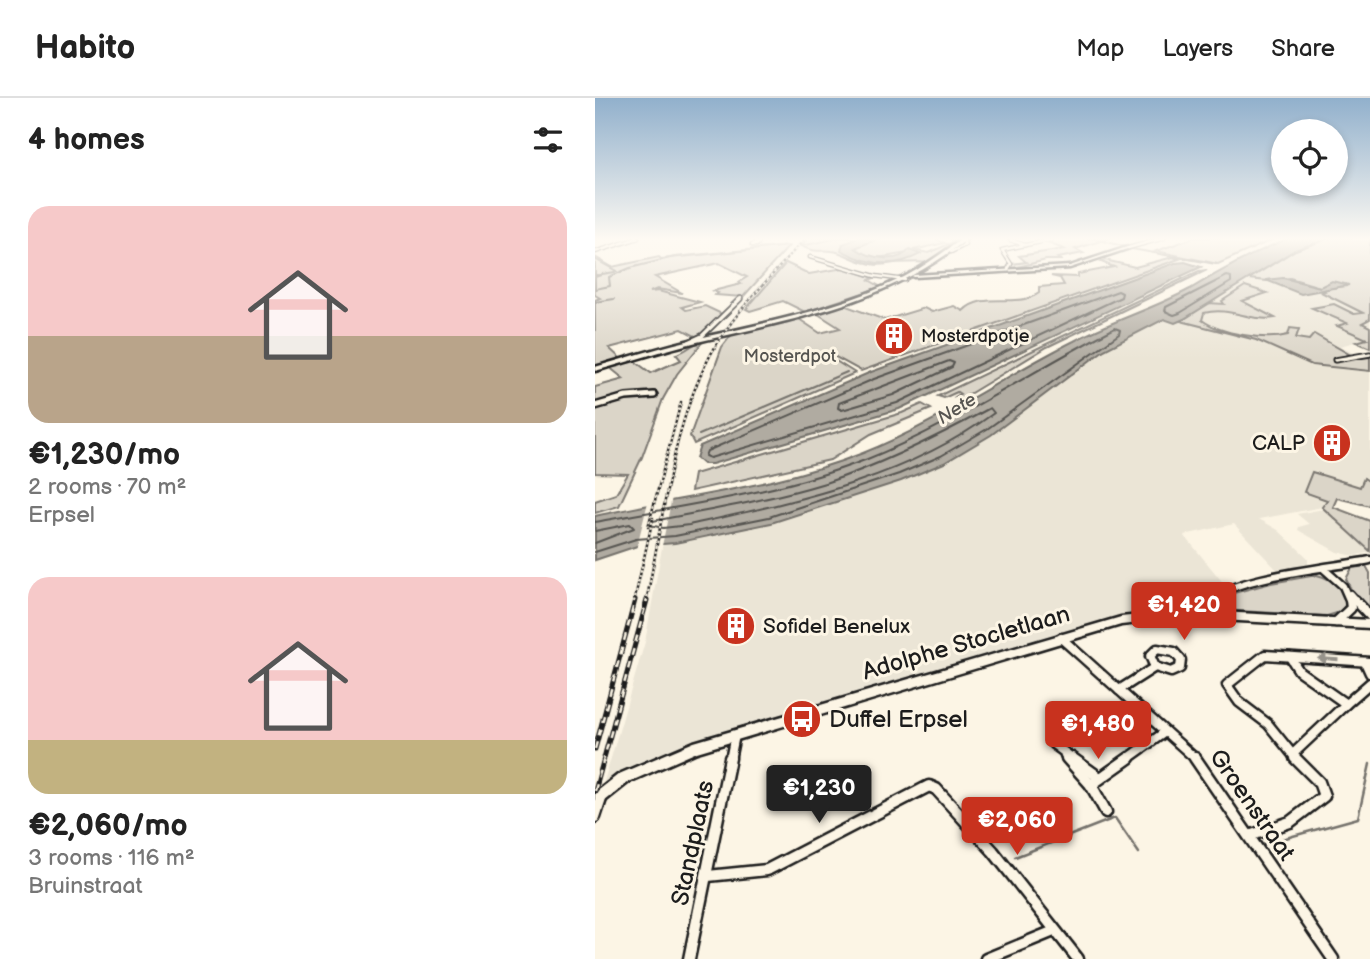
<!DOCTYPE html>
<meta charset="utf-8">
<style>
body{margin:0;font-family:"Balsamiq Sans",sans-serif;background:#f6f6f6;color:#222;height:100vh;display:flex;flex-direction:column;font-size:26px;white-space:nowrap}
*{box-sizing:border-box;margin:0}
p{font-size:23px;color:#767676}
.icon{flex:none;width:38px;height:38px;fill:none;stroke:currentColor;stroke-width:2;stroke-linecap:round;stroke-linejoin:round}
.map{position:relative;flex:1;overflow:hidden}
.drawer{display:flex;flex-direction:column;background:#fff;width:595px}
.drawer>*{flex:none}
.buttons{position:absolute;left:676px;top:21px;display:grid;gap:14px}
.buttons a{display:grid;place-items:center;width:77px;height:77px;border-radius:50%;background:#fff;box-shadow:0 4px 10px #0003;font-size:35px}
.price{position:absolute;translate:-50% -60px;padding:0 16px;border-radius:7px;background:#c8321e;color:#fff;font-size:23px;line-height:46px;filter:drop-shadow(0 2px 4px #0008)}
.price::after{content:'';position:absolute;left:50%;top:42px;width:21px;height:16px;margin-left:-10px;background:inherit;clip-path:polygon(0 0,100% 0,50% 100%)}
.price.selected{background:#222;color:#fff}
ul{padding:0;list-style:none}
li{display:grid;align-content:center;gap:14px;height:371px;padding:0 28px}
li span{display:grid;place-items:center;height:217px;border-radius:21px;color:#555}
li>.icon{margin-inline-start:auto}
span .icon{width:126px;height:126px;fill:#fffc;stroke-width:1}
li b{font-size:30px}
h2{display:flex;justify-content:space-between;align-items:center;height:84px;padding:0 28px;font-size:30px}
header{display:flex;align-items:center;gap:42px;box-sizing:border-box;height:98px;padding:0 35px;background:#fff;border-bottom:2px solid #e0e0e0}
header strong{font-size:33px}
nav{display:flex;gap:38px;margin-inline-start:auto;font-size:24px}
main{display:flex;flex:1;min-height:0}
.map>svg:first-child{display:block}
.built{fill:#ebe5d6}
.green{fill:#dbd5c8;stroke:#7c7872;stroke-width:2}
.water{fill:#b0aba1;stroke:#75726c;stroke-width:2}
.pier{fill:#fcf5e5}
.lines{fill:none;stroke-linecap:round;stroke-linejoin:round}
.shore{stroke:#575551;stroke-width:2}
.stream-far1{stroke:#75726c;stroke-width:2}
.stream{stroke:#75726c;stroke-width:2.5}
.street-far5-casing{stroke:#1c1c1c;stroke-width:5}
.street-far4-casing{stroke:#1c1c1c;stroke-width:7}
.street-far3-casing{stroke:#1c1c1c;stroke-width:10}
.street-far2-casing{stroke:#1c1c1c;stroke-width:11}
.street-far1-casing{stroke:#1c1c1c;stroke-width:13}
.street-casing{stroke:#1c1c1c;stroke-width:15}
.secondary-casing{stroke:#1c1c1c;stroke-width:5}
.primary-casing{stroke:#1c1c1c;stroke-width:5}
.street-far5{stroke:#fcf5e5;stroke-width:2.5}
.street-far4{stroke:#fcf5e5;stroke-width:3.5}
.street-far3{stroke:#fcf5e5;stroke-width:5}
.street-far2{stroke:#fcf5e5;stroke-width:6}
.street-far1{stroke:#fcf5e5;stroke-width:8}
.street{stroke:#fcf5e5;stroke-width:10}
.secondary{fill:#fcf5e5;fill-rule:evenodd}
.primary{fill:#fcf5e5;fill-rule:evenodd}
.rail-far1-casing{stroke:#1c1c1c;stroke-width:2.5}
.rail-casing{stroke:#1c1c1c;stroke-width:5}
.rail-far1{stroke:#fcf5e5;stroke-width:2;stroke-dasharray:2.5;stroke-linecap:butt}
.rail{stroke:#fcf5e5;stroke-width:2.5;stroke-dasharray:7;stroke-linecap:butt}
.oneway{fill:#97938b}
.labels{text-anchor:middle;dominant-baseline:central;stroke-width:6;stroke-linejoin:round;paint-order:stroke}
.far-poi-label{font-size:18px;fill:#1c1c1c;stroke:#fcf5e5;text-anchor:start}
.far-park-label{font-size:18px;fill:#555450;stroke:#fcf5e5}
.far-water-label{font-size:19px;font-style:italic;fill:#575551;stroke:#fcf5e5}
.poi-label{font-size:21px;fill:#1c1c1c;stroke:#fcf5e5;text-anchor:end}
.near-street-label{font-size:24px;fill:#1c1c1c;stroke:#fcf5e5}
.near-poi-label{font-size:24px;fill:#1c1c1c;stroke:#fcf5e5;text-anchor:start}
</style>
<header>
<strong>Habito</strong>
<nav><a>Map</a><a>Layers</a><a>Share</a></nav>
</header>
<main>
<section class="drawer">
<h2>4 homes<svg class="icon" aria-label="filters" viewBox="0 0 24 24"><path d="M4 7h16M4 17h16"/><circle cx="9" cy="7" r="2"/><circle cx="15" cy="17" r="2"/></svg></h2>
<ul>
<li><span style="background:linear-gradient(#f6c9c9 60%,#b9a48a 0)"><svg class="icon" aria-label="home" viewBox="0 0 24 24"><path d="M3 11l9-7 9 7M6 9v11h12V9"/></svg></span><div><b>€1,230/mo</b><p>2 rooms · 70 m²</p><p>Erpsel</p></div></li>
<li><span style="background:linear-gradient(#f6c9c9 75%,#c2b280 0)"><svg class="icon" aria-label="home" viewBox="0 0 24 24"><path d="M3 11l9-7 9 7M6 9v11h12V9"/></svg></span><div><b>€2,060/mo</b><p>3 rooms · 116 m²</p><p>Bruinstraat</p></div></li>
</ul>
</section>
<div class="map">
<svg width="775" height="861" viewBox="0 0 775 861">
<rect width="100%" height="100%" fill="#fcf5e5"/>
<filter id="ink" filterUnits="userSpaceOnUse"><feTurbulence type="fractalNoise" baseFrequency=".0143" numOctaves="2"/><feDisplacementMap in="SourceGraphic" scale="14" xChannelSelector="R" yChannelSelector="G"/><feConvolveMatrix kernelMatrix="1 2 1 2 8 2 1 2 1" color-interpolation-filters="sRGB"/></filter>
<g filter="url(#ink)">
<g class="built">
<path d="M654,181L672,183L706,196L730,193L775,215V250L760,244L745,248L766,260H761L727,240L676,249L717,267L775,273V382L770,379L765,389L732,402L727,409L664,421L683,432L713,460V467L684,474L639,426L589,437L630,487L74,652L9,684L50,544L68,444L306,383L349,365L396,337L509,252L569,221L580,225Z"/>
<path d="M729,411L775,453V454L759,458L742,454L703,432L704,429L714,426L702,416Z"/>
</g>
<g class="green">
<path d="M213,140H264L248,146C254,151 262,160 270,164C286,171 310,163 325,156C306,150 273,172 260,148C285,140 325,133 350,145L318,152L334,155L358,144L355,140L365,142L338,165C316,162 295,167 273,165C261,164 249,154 237,153C222,151 224,156 206,148Z"/>
<path d="M457,140L461,141L516,140L480,151L488,155L463,160L467,162H451L415,171L417,166L431,164L424,158L469,151L450,144Z"/>
<path d="M598,140H681L623,166L561,153Z"/>
<path d="M735,140H775V221L767,225L775,229V250L761,244L772,241L742,228L752,225L717,210L739,206L759,216L768,215L726,194L730,193L728,191L752,188L725,189L695,180L672,183L654,181L700,152Z"/>
<path d="M194,148L148,199L120,197L123,195L118,193L146,186L144,184L152,179L124,165L60,179L87,195L62,191L55,194L63,193L105,204L87,209L91,212L110,208L129,217L102,239L87,231L14,250L26,261L0,268V202L5,200L0,197V179L6,177H0V159L17,169L64,159L66,161Z"/>
<path d="M578,159L584,161L266,273L237,257L233,258L260,275L99,346L95,338L127,249L138,235L201,219L225,235L245,230L220,214L246,206L290,222L329,210L337,214L359,208L368,213C389,192 422,211 444,195V189L469,187L465,180L456,178L483,179V176L519,169L506,164L510,162L540,169Z"/>
<path d="M191,165L214,176L249,170L279,180L274,182L286,189L210,214L188,203L155,213L151,211Z"/>
<path d="M612,172L452,249L366,301L360,299L365,296L362,294L349,300L343,298L604,173Z"/>
<path d="M650,188L672,195L647,203L680,220C655,224 635,208 609,215L607,222C626,236 670,243 693,237L695,230L704,231L701,240L714,242L719,236L761,260L775,259V273L717,267L661,242L586,223L613,205L629,206L627,203Z"/>
<path d="M109,242L82,276L68,301L47,359L24,408L0,415V403L21,396L33,376L0,375V289L29,281L14,269L38,262L56,275L86,262L81,256C93,253 97,245 109,242Z"/>
<path d="M327,306L336,311L276,336L235,362L96,393L99,376L307,315Z"/>
<path d="M717,374L765,389L769,380L775,384V408L742,400L738,409L775,423V453L727,409L732,402L709,394Z"/>
<path d="M771,468L775,475V512L760,500L751,481L757,470Z"/>
<path d="M722,477C738,481 748,490 751,506L745,514L732,518L625,512L618,507L620,500L676,485Z"/>
</g>
<g class="water">
<path d="M264,140H285L260,150C275,160 303,166 314,152L325,156C299,171 271,166 246,152L248,146Z"/>
<path d="M694,140H735L700,152L589,221L580,225L569,221L509,252L396,337L349,365L306,383L176,425L80,445L42,448L0,462V418C90,398 182,389 268,355C343,325 407,279 479,243C516,223 558,211 595,191C627,172 659,154 694,140Z"/>
<path d="M590,164L606,169L304,311L117,366H108L101,360L105,348L276,274L580,165Z"/>
<path d="M688,180L725,189L737,183L754,187L706,196L671,182Z"/>
</g>
<path class="pier" d="M77,399L67,448L41,452L53,404Z"/>
<g class="lines">
<g class="shore">
<path d="M632,178L636,179V184L585,215L579,217L570,213L571,209Z"/>
<path d="M523,193L527,195L526,199L302,305L115,360L110,358L112,353L279,281Z"/>
<path d="M354,263L359,265L357,269L298,297L247,312L243,310L244,305Z"/>
<path d="M395,310L399,315C310,381 201,403 94,427L68,430L55,427L58,423C115,412 174,402 230,385C288,366 342,339 395,310Z"/>
<path d="M0,424C90,407 185,395 270,362C358,327 436,273 520,230L525,232L524,236L392,331L346,358L304,376L174,419L80,438L41,441L0,454"/>
<path d="M0,433L35,426L39,430L0,445"/>
</g>
<g class="stream-far1">
<path d="M495,140L532,149"/>
<path d="M206,148L244,140"/>
<path d="M537,151L621,166"/>
<path d="M0,161L22,173"/>
<path d="M7,176L20,174"/>
<path d="M0,191L15,188L14,179L35,170L79,159L193,148"/>
<path d="M0,204L19,201"/>
<path d="M104,337L252,274"/>
</g>
<g class="stream">
<path d="M669,746L763,720L775,666"/>
<path d="M420,759L520,720L544,755"/>
</g>
<g class="street-far5-casing">
<g id="street-far5">
<path d="M162,144L157,147H162L166,140"/>
<path d="M430,147L456,142"/>
<path d="M533,150L569,140"/>
<path d="M0,154L43,140"/>
<path d="M356,154L370,147L368,142"/>
<path d="M215,159L280,178L310,182"/>
<path d="M413,171L416,166L407,152L430,147L415,142"/>
<path d="M143,203L146,200"/>
</g>
</g>
<g class="street-far4-casing">
<g id="street-far4">
<path d="M94,244L107,238L145,201"/>
<path d="M740,262L775,256"/>
</g>
</g>
<g class="street-far3-casing">
<path id="street-far3" d="M0,308L31,299L59,297"/>
</g>
<g class="street-far2-casing">
<g id="street-far2">
<path d="M729,471L748,488L755,504"/>
<path d="M755,496L762,504"/>
<path d="M614,504C632,479 741,469 775,462"/>
</g>
</g>
<g class="street-far1-casing">
<g id="street-far1">
<path d="M614,502L616,516"/>
<path d="M760,502L775,518"/>
<path d="M741,524L756,510L755,502"/>
<path d="M466,540L602,662"/>
<path d="M562,551L579,554L586,562L585,570L576,574L560,569L555,558Z"/>
<path d="M695,559L704,573L751,606L775,585"/>
<path d="M770,564L775,575"/>
<path d="M524,592L560,569"/>
<path d="M699,655L751,606"/>
<path d="M470,657L474,662"/>
<path d="M135,662L140,637"/>
<path d="M480,662L458,646L482,618"/>
<path d="M531,662L570,634"/>
<path d="M702,662L673,626L644,604L632,587L670,557L775,564"/>
</g>
</g>
<g class="street-casing">
<g id="street">
<path d="M472,660L496,687"/>
<path d="M477,660L505,680"/>
<path d="M600,660L738,861"/>
<path d="M511,714L496,687L534,660"/>
<path d="M0,719L6,701"/>
<path d="M654,738L695,724L729,698L724,684L700,660"/>
<path d="M113,778L172,772L334,688L341,691L398,753L483,861"/>
<path d="M94,861L135,660"/>
<path d="M391,861L459,833"/>
</g>
</g>
<g class="secondary-casing">
<g id="secondary">
<path d="M532,149L535,150L475,170L319,179L317,178L319,177L475,168Z"/>
<path d="M589,512L775,522V530L589,520L526,527L102,654L34,684L5,707L0,709V695L24,676L99,644L526,519Z"/>
</g>
</g>
<g class="primary-casing">
<path id="primary" d="M368,140H373C296,204 197,222 102,244C68,252 34,264 0,273V269C34,259 69,248 104,240C173,224 245,211 309,179C330,168 349,154 368,140Z"/>
</g>
<use href="#street-far5" class="street-far5"/>
<use href="#street-far4" class="street-far4"/>
<use href="#street-far3" class="street-far3"/>
<use href="#street-far2" class="street-far2"/>
<use href="#street-far1" class="street-far1"/>
<use href="#street" class="street"/>
<use href="#secondary" class="secondary"/>
<use href="#primary" class="primary"/>
<g class="rail-far1-casing">
<g id="rail-far1">
<path d="M53,429L86,304"/>
<path d="M39,504L58,420"/>
<path d="M51,504C69,421 75,332 116,256C140,212 178,178 210,140"/>
</g>
</g>
<g class="rail-casing">
<g id="rail">
<path d="M0,651L40,502"/>
<path d="M0,693L52,502"/>
</g>
</g>
<use href="#rail-far1" class="rail-far1"/>
<use href="#rail" class="rail"/>
</g>
<defs><path id="oneway-solid" d="M-6-.8H1V-3.2L6.5 0L1 3.2V.8H-6Z" transform="scale(1.75)"/></defs>
<use class="oneway" href="#oneway-solid" transform="translate(733 561) rotate(-176)"/>
</g>
<linearGradient id="sky" x2="0" y2="1"><stop stop-color="#91b0cc"/><stop offset="0.54" stop-color="#fefaf3"/><stop offset="1" stop-color="#fefaf3" stop-opacity="0"/></linearGradient>
<rect width="775" height="261" fill="url(#sky)"/>
<defs>
<g id="building-disc" transform="scale(2.0125)"><circle r="9.5" fill="#c8321e" stroke="#fcf5e5"/><path d="M-4-6H4V6H1V3H-1V6H-4ZM-2.5-4.3h1.7v1.8h-1.7ZM.8-4.3h1.7v1.8H.8ZM-2.5-1h1.7V.8h-1.7ZM.8-1h1.7V.8H.8Z" fill="#fff"/></g>
<g id="bus-disc" transform="scale(2.0125)"><circle r="9.5" fill="#c8321e" stroke="#fcf5e5"/><path d="M-5-6H5V4H4V6H2V4H-2V6H-4V4H-5ZM-3.5-4V0h7V-4ZM-3.5 1.2v1.5H-2V1.2ZM2 1.2v1.5H3.5V1.2Z" fill="#fff"/></g>
</defs>
<g fill-rule="evenodd">
<use href="#building-disc" x="299" y="238"/>
<use href="#building-disc" x="737" y="345"/>
<use href="#building-disc" x="141" y="528"/>
<use href="#bus-disc" x="207" y="621"/>
</g>
<g class="labels">
<g class="far-poi-label">
<text x="326" y="238">Mosterdpotje</text>
</g>
<g class="far-park-label">
<text x="195" y="258">Mosterdpot</text>
</g>
<g class="far-water-label">
<text transform="translate(362 311) rotate(-32)">Nete</text>
</g>
<g class="poi-label">
<text x="710" y="345">CALP</text>
<text x="168" y="528" text-anchor="start">Sofidel Benelux</text>
</g>
<g class="near-street-label">
<text transform="translate(371 545) rotate(-16)">Adolphe Stocletlaan</text>
<text transform="translate(657 707) rotate(55)">Groenstraat</text>
<text transform="translate(98 745) rotate(-78)">Standplaats</text>
</g>
<g class="near-poi-label">
<text x="234" y="621">Duffel Erpsel</text>
</g>
</g>
</svg>
<div class="buttons">
<a><svg class="icon" aria-label="locate" viewBox="0 0 24 24"><circle cx="12" cy="12" r="6"/><path d="M12 2v4M12 18v4M2 12h4M18 12h4"/></svg></a>
</div>
<b class="price" style="left:589px;top:544px">€1,420</b>
<b class="price" style="left:503px;top:663px">€1,480</b>
<b class="price selected" style="left:224px;top:727px">€1,230</b>
<b class="price" style="left:422px;top:759px">€2,060</b>
</div>
</main>
